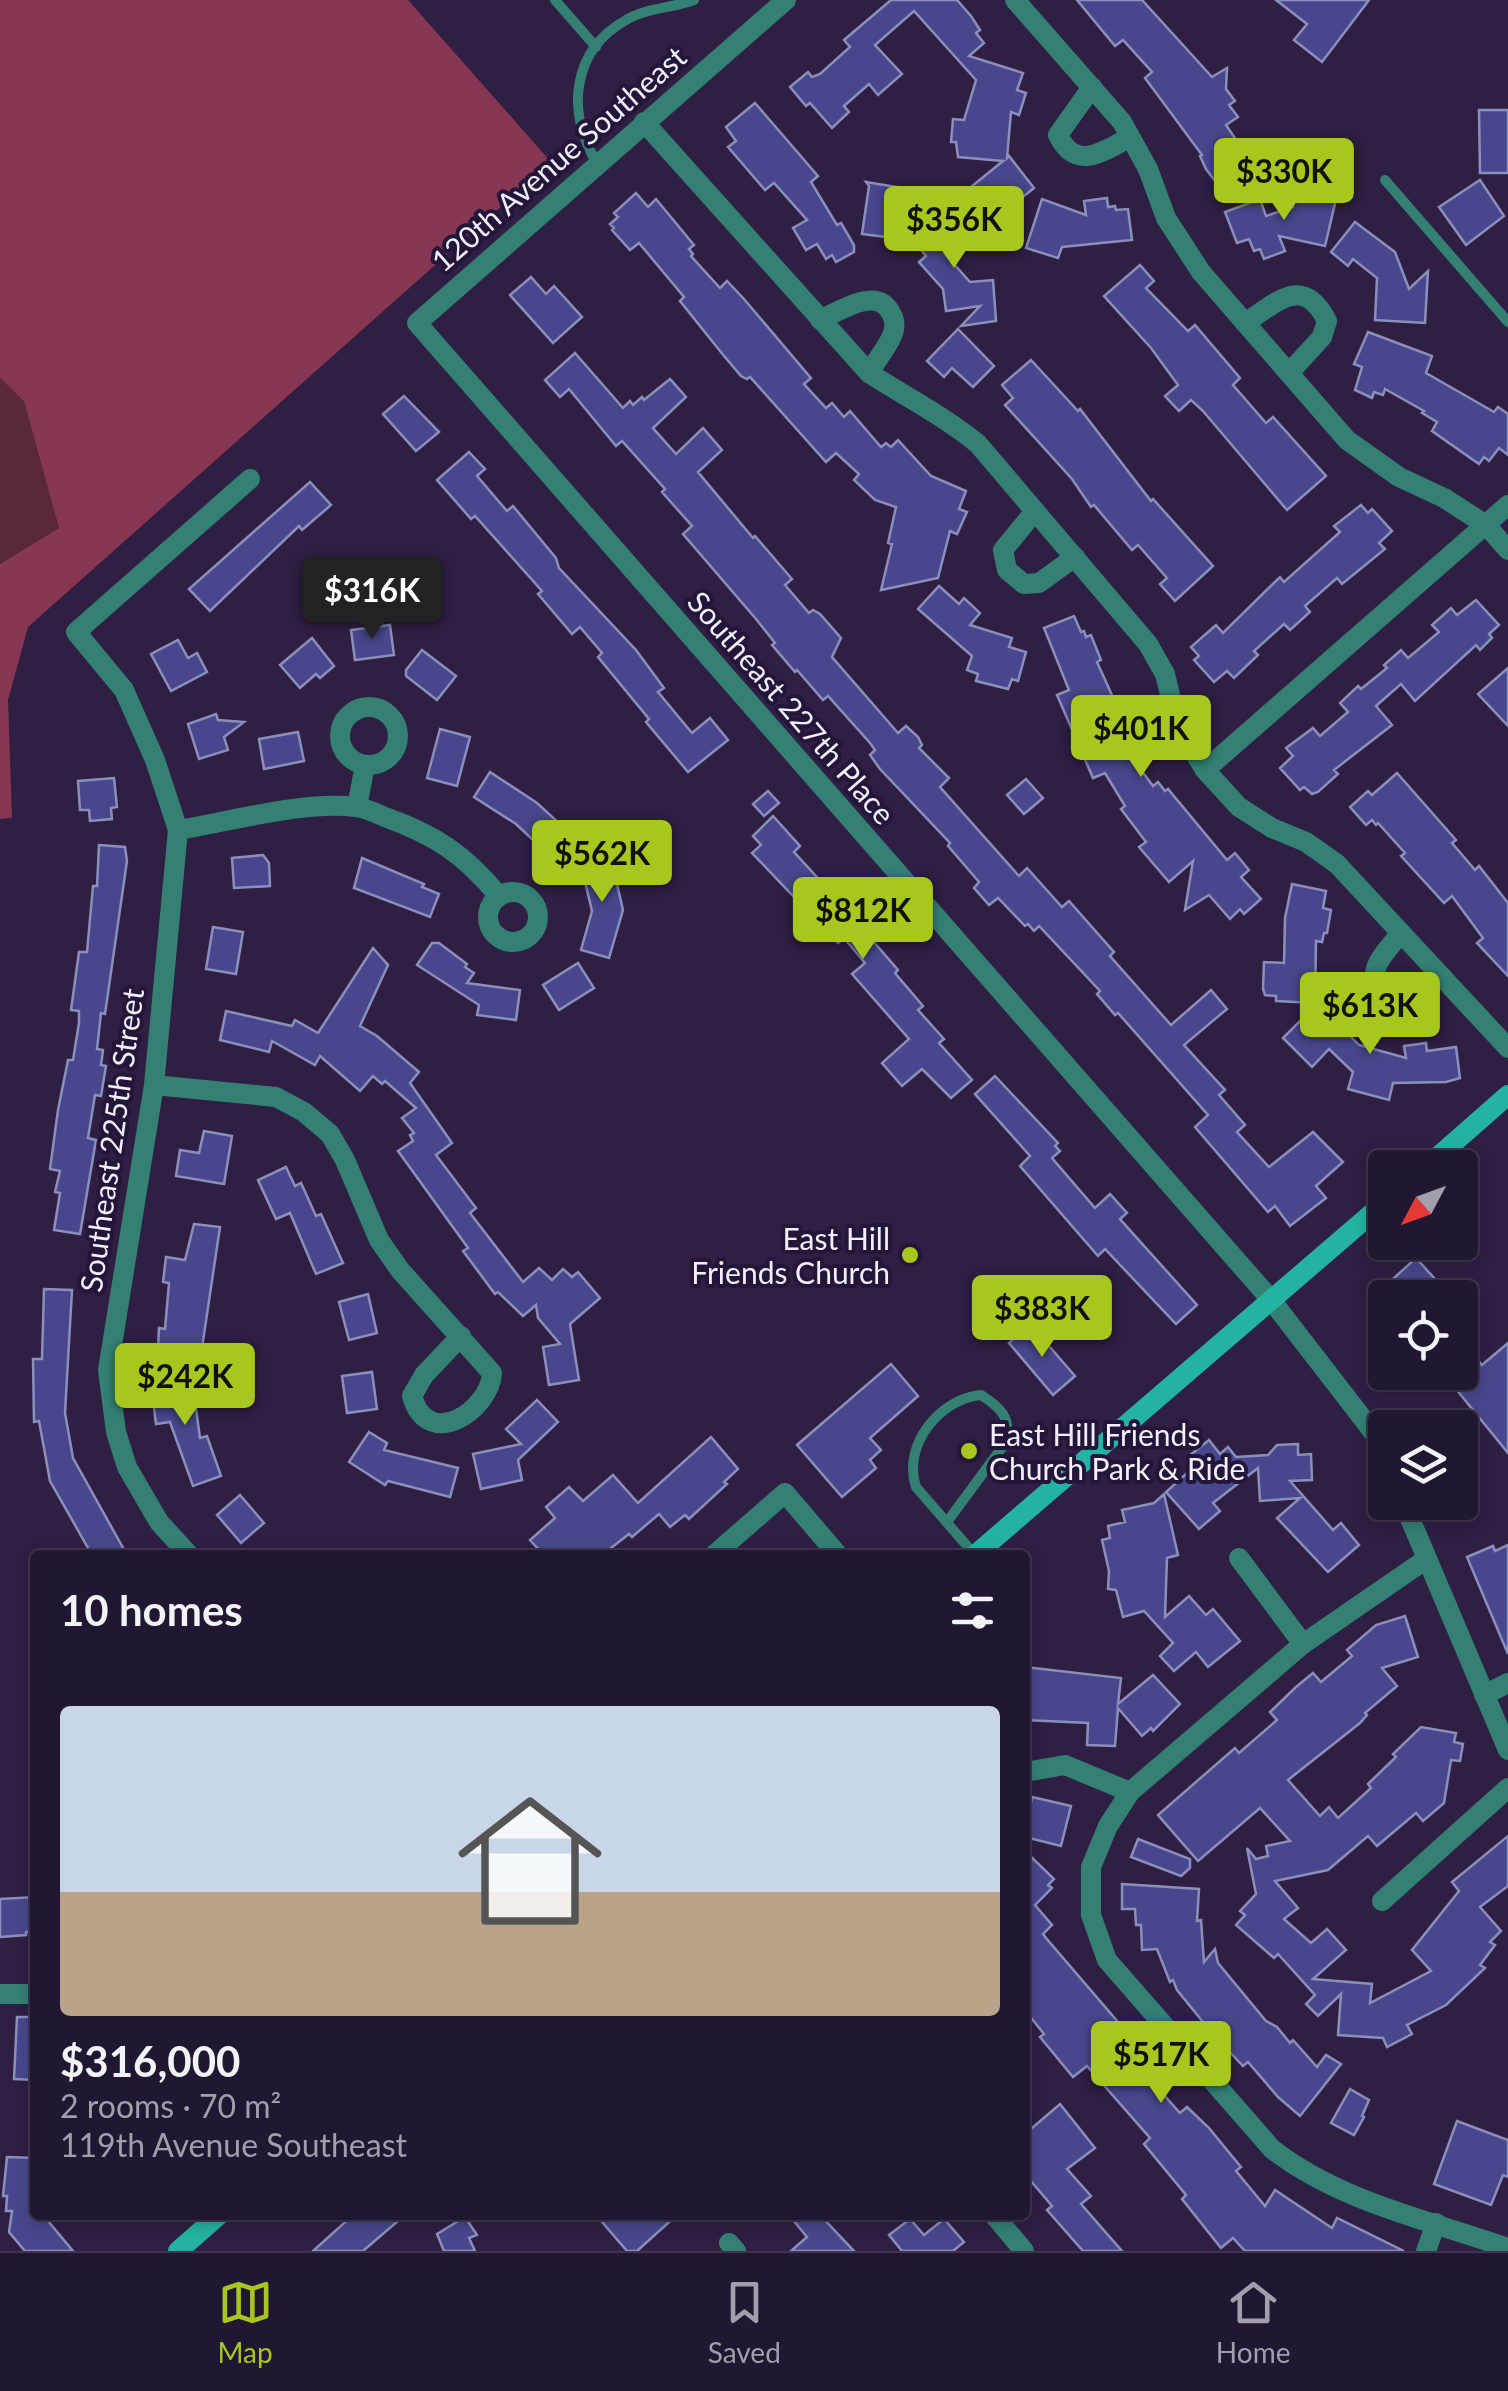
<!DOCTYPE html>
<meta charset="utf-8">
<style>
body{margin:0;font-family:Lato,sans-serif;background:#2a203a;color:#f1f3f6;height:100vh;display:flex;flex-direction:column;font-size:38px;white-space:nowrap}
*{box-sizing:border-box;margin:0}
p{font-size:32px;color:#a29fac}
.icon{flex:none;width:55px;height:55px;fill:none;stroke:currentColor;stroke-width:2;stroke-linecap:round;stroke-linejoin:round}
.map{position:relative;flex:1;overflow:hidden}
.panel{position:absolute;left:30px;top:1550px;width:1000px;height:670px;display:flex;flex-direction:column;background:#221732;border-radius:10px;box-shadow:0 5px 15px #0003,0 0 0 2px #3f364d}
.panel>*{flex:none}
.needle{width:65px;rotate:229deg}
.fabs{position:absolute;left:1368px;top:1150px;display:grid;gap:20px}
.fabs a{display:grid;place-items:center;width:110px;height:110px;border-radius:10px;background:#221732;box-shadow:0 5px 15px #0003,0 0 0 2px #3f364d;font-size:50px}
.price{position:absolute;translate:-50% -85px;padding:0 22px;border-radius:10px;background:#a7c71e;color:#111;font-size:32px;line-height:65px;filter:drop-shadow(0 2px 5px #0008)}
.price::after{content:'';position:absolute;left:50%;top:60px;width:30px;height:22px;margin-left:-15px;background:inherit;clip-path:polygon(0 0,100% 0,50% 100%)}
.price.active{background:#222;color:#fff}
ul{padding:0;list-style:none}
li{display:grid;align-content:center;gap:20px;height:530px;padding:0 30px}
li+li{border-top:2px solid #3f364d}
li span{display:grid;place-items:center;height:310px;border-radius:10px;color:#555}
li>.icon{margin-inline-start:auto}
span .icon{width:180px;height:180px;fill:#fffc;stroke-width:1}
li b{font-size:42px}
h2{display:flex;justify-content:space-between;align-items:center;height:120px;padding:0 30px;font-size:42px}
.menu{display:flex;justify-content:space-around;align-items:center;height:140px;border-top:2px solid #3f364d;background:#221732;font-size:28px;color:#a29fac}
.menu a{display:grid;justify-items:center;gap:5px}
.menu .active{color:#a7c71e}
.map>svg:first-child{display:block}
.green{fill:#5a2939}
.forest{fill:#873753}
.building{fill:#48478d;stroke:#8b8fbb;stroke-width:2.5}
.lines{fill:none;stroke-linecap:round;stroke-linejoin:round}
.service{stroke:#348174;stroke-width:10}
.minor{stroke:#348174;stroke-width:20}
.secondary{stroke:#24b3a0;stroke-width:20}
.poi-dot{fill:#a7c71e;stroke:#241639;stroke-width:4}
.labels{text-anchor:middle;dominant-baseline:central;stroke-width:8;stroke-linejoin:round;paint-order:stroke}
.street-label{font-size:30px;fill:#f4effe;stroke:#241639}
.poi-label{font-size:30px;fill:#f4effe;stroke:#241639;text-anchor:end}
</style>
<div class="map">
<svg width="1508" height="2251" viewBox="0 0 1508 2251">
<rect width="100%" height="100%" fill="#2e1f43"/>
<path class="green" d="M0,378L24,400L59,528L0,564Z"/>
<path class="forest" d="M0,0H408L551,162L28,627L8,700L12,818L0,819V564L59,528L24,401L0,378Z"/>
<g class="building">
<path d="M891,0H957L971,16L980,30L976,33L984,43L969,56L1023,73L1017,90L1026,93L1019,115L1011,112L1007,158L1009,156L1034,188L995,219L971,187L1003,161L958,157L956,142H951L953,119L964,120L976,80L914,11L875,45L902,74L878,95L869,84L844,106L849,112L832,128L810,103L806,106L790,87L808,72L812,77L820,74L850,47L844,40Z"/>
<path d="M1077,0H1142L1212,77L1227,68L1226,89L1235,101L1229,105L1238,117L1226,125L1249,159L1244,163L1250,170L1222,190L1206,169L1200,156L1202,155L1145,78L1152,72L1123,40L1115,46Z"/>
<path d="M1276,0H1369L1322,62L1294,40L1307,24Z"/>
<path d="M755,103L818,176L811,182L837,225L841,223L854,245V252L836,262L832,255L826,259L817,244L806,250L793,228L807,220L774,183L765,190L728,147L736,141L726,127Z"/>
<path d="M1479,110H1508V173H1480Z"/>
<path d="M1480,180L1504,216L1466,245L1439,207Z"/>
<path d="M866,182L903,188L902,199L908,200L904,229L889,210L886,237L862,234L869,186Z"/>
<path d="M1303,190L1337,195L1325,246L1279,236L1285,251L1264,259L1260,249L1254,251L1249,239L1237,243L1225,212L1260,199L1266,216L1293,207L1294,199L1300,201Z"/>
<path d="M636,193L648,207L656,199L694,245L689,249L693,254L691,256L720,288L727,281L744,299L811,378L804,384L826,408L832,403L844,417L850,411L881,447L886,443L891,447L898,440L931,476L966,491L959,509L967,512L957,534L950,531L938,578L881,590L892,544L888,543L896,507L875,500L854,480L859,474L836,453L826,462L750,377L747,379L741,376L724,356L680,301L684,297L639,243L630,250L612,230L614,228L610,224L618,217L614,213Z"/>
<path d="M1107,198L1108,207L1115,206L1116,210L1128,209L1132,240L1062,247L1058,258L1026,248L1042,199L1086,215L1084,201Z"/>
<path d="M936,213L945,224L949,221L971,245L945,254L970,282L993,280L996,321L961,326L980,306L946,311L943,289L919,262L926,256L910,236Z"/>
<path d="M1355,222L1395,252L1409,289L1428,271L1425,323L1375,320L1377,278L1353,259L1348,266L1331,252Z"/>
<path d="M1140,265L1154,281L1146,288L1188,331L1195,325L1240,378L1233,385L1266,423L1273,417L1326,476L1287,510L1203,411L1191,400L1179,411L1165,396L1178,385L1151,348L1104,296Z"/>
<path d="M531,277L546,294L554,286L582,317L553,343L510,295Z"/>
<path d="M958,329L994,366L973,387L952,368L944,377L927,361Z"/>
<path d="M1368,332L1432,356L1426,373L1494,412L1498,407L1508,414V455L1499,448L1489,461L1484,457L1479,464L1432,431L1437,422L1422,413L1424,411L1385,389L1383,395L1374,392L1372,398L1355,390L1362,367L1354,364Z"/>
<path d="M575,353L623,408L630,401L633,405L642,397L644,400L670,379L686,397L653,428L676,454L703,428L722,450L698,472L753,538L755,536L792,579L785,585L809,613L813,610L820,614L841,638L832,657L898,733L906,726L918,737L922,745L919,748L949,778L940,787L1019,876L1027,868L1062,907L1069,901L1114,952L1110,956L1171,1025L1211,990L1227,1009L1184,1045L1225,1090L1219,1095L1245,1125L1237,1132L1269,1167L1313,1132L1343,1162L1316,1186L1326,1198L1290,1226L1275,1206L1268,1212L1195,1127L1208,1115L1118,1013L1115,1015L1097,994L1100,991L1039,926L1034,931L1028,924L1025,926L998,898L989,905L974,888L979,882L948,846L950,843L880,769L870,755L875,750L870,743L828,696L823,700L797,670L795,672L772,645L775,643L756,619L683,534L692,526L662,492L665,489L622,441L616,446L569,389L560,397L545,380Z"/>
<path d="M1031,360L1078,411L1080,409L1151,501L1153,499L1213,566L1175,601L1160,584L1167,578L1138,545L1132,550L1094,505L1091,507L1072,479L1005,405L1013,398L1002,385Z"/>
<path d="M404,396L439,432L416,451L383,414Z"/>
<path d="M469,452L485,469L477,476L507,511L513,506L556,558L559,568L636,650L664,688L658,692L692,733L710,718L728,740L688,772L646,722L649,719L598,657L602,653L580,627L572,634L538,594L542,591L475,516L471,519L437,480Z"/>
<path d="M310,482L331,505L302,530L299,526L210,611L189,589Z"/>
<path d="M1361,505L1368,513L1372,509L1392,531L1379,543L1385,549L1342,584L1337,578L1305,606L1310,612L1290,630L1284,624L1254,651L1258,655L1234,678L1227,671L1214,682L1194,660L1199,656L1191,647L1216,625L1223,633L1280,577L1284,582L1340,532L1334,526Z"/>
<path d="M939,586L959,604L964,598L980,613L970,625L1012,638L1009,647L1026,652L1018,681L1012,679L1008,689L976,681L978,674L967,670L972,656L918,609Z"/>
<path d="M1476,600L1499,625L1489,634L1492,638L1480,650L1476,645L1415,701L1401,684L1376,706L1392,725L1334,770L1338,774L1318,792L1312,794L1304,787L1300,790L1280,768L1293,756L1286,748L1313,728L1320,736L1348,712L1340,703L1358,686L1361,689L1387,668L1384,665L1401,650L1408,658L1439,632L1432,625L1451,608L1457,615Z"/>
<path d="M1074,616L1081,632L1084,631L1086,637L1091,635L1101,660L1097,662L1135,746L1126,750L1153,786L1158,782L1165,791L1168,789L1227,860L1235,853L1249,870L1241,877L1261,899L1244,914L1240,909L1230,919L1209,895L1185,910L1193,861L1169,882L1139,847L1146,842L1121,809L1125,806L1105,773L1093,778L1057,695L1069,690L1044,628Z"/>
<path d="M390,625L394,655L355,660L351,630Z"/>
<path d="M312,638L334,666L320,678L316,674L300,688L280,665Z"/>
<path d="M178,640L188,658L197,653L207,672L171,691L151,654Z"/>
<path d="M422,650L456,676L437,700L406,676V670Z"/>
<path d="M1508,668V726L1478,694Z"/>
<path d="M216,714L218,720L244,722L224,737L228,750L199,759L188,724Z"/>
<path d="M440,729L470,737L457,786L427,778Z"/>
<path d="M298,732L304,761L264,769L259,739Z"/>
<path d="M490,772L537,803L571,834L551,857L516,824L474,797Z"/>
<path d="M1397,773L1456,840L1452,843L1475,870L1479,866L1508,903V976L1477,943L1483,938L1452,896L1444,903L1401,856L1405,853L1378,823L1376,825L1372,820L1366,825L1350,807L1368,791L1372,795Z"/>
<path d="M114,778L117,807L111,808L112,819L90,821L89,810H80L78,781Z"/>
<path d="M1026,779L1043,798L1024,814L1007,795Z"/>
<path d="M768,791L779,803L764,816L753,804Z"/>
<path d="M773,816L800,846L794,852L827,888L834,882L875,928L867,934L898,970L895,973L923,1006L918,1010L944,1039L939,1043L972,1080L951,1098L922,1069L902,1086L882,1063L909,1039L852,974L865,963L844,938L838,943L752,853L761,845L753,836Z"/>
<path d="M99,845L125,847L127,861L105,1014L101,1013L97,1049L103,1050L101,1065L106,1066L101,1096L95,1095L88,1138L96,1140L80,1234L54,1230L60,1193L55,1192L60,1171L50,1169L58,1110L68,1060H73L79,1023V1011L71,1010L79,952H87L93,886H97Z"/>
<path d="M610,854L623,910L609,958L581,950L592,911L580,861Z"/>
<path d="M263,855L269,863L270,886L234,888L232,858Z"/>
<path d="M362,858L424,884L422,887L439,894L430,917L354,888Z"/>
<path d="M1292,884L1326,891L1323,908L1331,910L1327,933H1324L1322,942L1316,941L1315,1003L1276,1001V996L1265,995L1263,989L1264,962L1284,963L1285,918Z"/>
<path d="M213,927L243,932L236,974L206,969Z"/>
<path d="M432,943H439L467,964L465,967L474,973L467,983L520,990L516,1020L477,1015L479,1005L417,965Z"/>
<path d="M373,948L388,965L360,1026L377,1036L419,1072L410,1083L452,1143L436,1155L476,1208L470,1213L523,1282L539,1268L552,1280L563,1269L572,1277L578,1272L600,1298L570,1324L579,1380L549,1385L543,1347L560,1344L538,1318L536,1305L523,1316L498,1292L495,1294L463,1251L468,1248L398,1151L413,1141L410,1135L414,1133L402,1118L416,1108L385,1081L382,1084L373,1076L360,1091L320,1056L315,1065L272,1041L269,1052L220,1040L226,1011L292,1026L295,1020L318,1033Z"/>
<path d="M578,963L594,988L559,1010L543,985Z"/>
<path d="M1318,1003L1359,1045L1406,1058L1404,1046L1426,1043L1427,1051L1456,1047L1460,1078L1446,1082L1393,1083L1389,1100L1348,1089L1353,1072L1329,1049L1312,1067L1283,1038Z"/>
<path d="M995,1076L1058,1143L1055,1146L1060,1151L1052,1158L1095,1208L1110,1194L1127,1213L1120,1219L1197,1305L1176,1324L1105,1249L1098,1256L1020,1166L1030,1156L975,1094Z"/>
<path d="M204,1131L232,1136L224,1184L176,1176L180,1150L199,1153Z"/>
<path d="M286,1167L295,1186L301,1183L316,1216L321,1214L343,1263L316,1274L290,1213L276,1219L258,1180Z"/>
<path d="M194,1224L220,1227L202,1348H158L159,1328L165,1329L169,1283L163,1282L166,1257L185,1260Z"/>
<path d="M1416,1258L1435,1279L1424,1290L1415,1298H1372Z"/>
<path d="M44,1289L72,1290L65,1413L73,1458L127,1555H92L50,1481L39,1421L34,1422L33,1359H42Z"/>
<path d="M368,1294L377,1333L349,1340L339,1302Z"/>
<path d="M1030,1324L1075,1376L1053,1395L1009,1343Z"/>
<path d="M1460,1340L1482,1365L1508,1343V1453L1456,1389L1459,1386L1448,1372H1460Z"/>
<path d="M891,1364L918,1396L870,1438L881,1450L870,1460L876,1468L842,1497L797,1445Z"/>
<path d="M372,1372L377,1409L347,1413L342,1376Z"/>
<path d="M190,1379L188,1395L194,1394L200,1438L207,1436L221,1476L193,1486L170,1422L156,1424L151,1384Z"/>
<path d="M537,1400L558,1422L518,1460L522,1480L481,1489L473,1454L521,1444L506,1429Z"/>
<path d="M369,1432L387,1443L384,1450L458,1468L450,1497L388,1481L385,1485L349,1462Z"/>
<path d="M711,1437L738,1469L724,1482L727,1484L689,1519L685,1515L670,1527L659,1514L632,1537L629,1534L602,1555H544L530,1540L555,1518L546,1507L569,1487L583,1501L613,1475L638,1503Z"/>
<path d="M1209,1440L1220,1454L1228,1447L1236,1457L1268,1455L1277,1445L1298,1444V1455L1311,1454L1312,1480L1290,1481L1333,1530L1341,1523L1359,1545L1328,1572L1277,1518L1300,1498L1260,1501L1258,1468L1213,1503L1220,1511L1199,1529L1166,1492L1196,1465L1189,1456Z"/>
<path d="M1164,1494L1178,1555L1167,1558L1165,1617L1189,1596L1206,1615L1213,1609L1240,1641L1208,1667L1196,1652L1174,1671L1160,1656L1173,1643L1144,1611L1123,1617L1116,1590L1108,1589L1109,1571L1102,1540L1110,1538L1108,1526L1125,1522L1122,1510L1154,1503Z"/>
<path d="M240,1495L264,1523L241,1543L217,1515Z"/>
<path d="M1508,1545V1654L1467,1557L1493,1546L1495,1551Z"/>
<path d="M1405,1616L1418,1657L1382,1668L1397,1686L1365,1713L1367,1715L1360,1723L1288,1780L1320,1816L1329,1807L1338,1818L1371,1788L1368,1784L1396,1757L1393,1754L1421,1727L1456,1733L1454,1742L1463,1744L1460,1761L1451,1760L1444,1803L1423,1821L1416,1813L1377,1846L1368,1836L1328,1870L1275,1881L1298,1908L1284,1919L1311,1943L1327,1929L1346,1950L1313,1979L1372,1984L1370,2003L1431,1971L1412,1950L1459,1891L1452,1882L1508,1836V1886L1480,1907L1501,1931L1490,1942L1495,1945L1480,1965L1485,1968L1446,2005L1407,2025L1412,2034L1387,2047L1383,2038L1338,2035L1341,1994L1318,2016L1306,2004L1315,1995L1278,1954L1274,1958L1236,1925L1245,1915L1240,1911L1256,1894L1247,1848L1256,1859L1268,1856L1266,1846L1290,1841L1260,1808L1198,1861L1158,1815L1235,1748L1239,1753L1277,1720L1270,1712L1296,1687L1313,1673L1321,1682L1352,1656L1347,1650L1376,1625Z"/>
<path d="M1025,1667L1121,1678L1118,1704L1153,1675L1180,1704L1153,1731L1151,1728L1142,1736L1118,1708L1115,1746L1087,1745L1088,1723L1025,1720Z"/>
<path d="M1032,1797L1071,1806L1061,1846L1025,1837Z"/>
<path d="M1138,1839L1190,1859V1868L1181,1876L1131,1857Z"/>
<path d="M1025,1851L1054,1879L1048,1885L1052,1888L1035,1905L1052,1925L1043,1934L1046,1938L1166,2078L1156,2086L1180,2113L1187,2107L1209,2128L1241,2167L1236,2171L1265,2206L1275,2190L1332,2228L1337,2218L1404,2251H1245L1233,2238L1221,2248L1182,2199L1186,2195L1144,2144L1150,2138L1087,2066L1073,2077L1040,2037L1044,2034L1025,2010Z"/>
<path d="M1122,1884L1199,1889L1197,1921L1201,1920L1204,1962L1215,1949L1218,1963L1266,2021L1277,2027L1290,2043L1293,2040L1317,2067L1326,2055L1341,2064L1300,2116L1278,2097L1248,2062L1243,2066L1212,2033L1177,1990L1173,1980L1170,1982L1157,1949L1142,1950L1141,1925H1136L1135,1909H1122Z"/>
<path d="M35,1897V1931L26,1932V1935L0,1937V1899Z"/>
<path d="M17,2017H35V2080L14,2079Z"/>
<path d="M1350,2089L1369,2100L1362,2116L1364,2117L1354,2135L1331,2123Z"/>
<path d="M1060,2104L1095,2148L1067,2169L1091,2196L1081,2204L1122,2251H1083L1047,2210L1052,2206L1025,2174V2134Z"/>
<path d="M1457,2121L1508,2140V2177L1503,2175L1491,2205L1434,2184Z"/>
<path d="M7,2157L35,2158V2215H43L73,2251H25L9,2232L12,2211H6L7,2196H3Z"/>
<path d="M353,2215H405L363,2251H313Z"/>
<path d="M596,2215H677L637,2251H627Z"/>
<path d="M789,2215H820L854,2251H791L807,2237Z"/>
<path d="M465,2217L477,2235L469,2238L475,2251H444L437,2234Z"/>
<path d="M910,2219L924,2235L944,2219L964,2242L953,2251H902L889,2235Z"/>
</g>
<g class="lines">
<g class="service">
<path d="M555,0L596,47"/>
<path d="M597,163C566,113 571,51 626,20C645,8 673,8 694,0"/>
<path d="M1385,180L1508,322"/>
<path d="M947,1522L1006,1442C1012,1418 1000,1407 981,1395C939,1399 902,1446 916,1487L975,1555"/>
</g>
<g class="minor">
<path d="M786,0L417,323L1272,1301L1377,1437L1385,1456"/>
<path d="M1015,0L1122,122L1148,169L1166,218L1201,272L1347,440L1399,477L1444,498L1486,525L1508,550"/>
<path d="M1092,87L1058,135C1076,172 1103,152 1130,137"/>
<path d="M644,122L869,373C906,397 944,416 978,444L1148,644L1165,674L1177,724L1205,770L1239,807L1272,828L1306,842L1337,864L1508,1048"/>
<path d="M820,320C840,311 878,284 892,315C896,323 895,330 891,338C885,350 876,361 869,373"/>
<path d="M1245,323C1277,302 1303,274 1327,321L1322,337L1289,373"/>
<path d="M1035,511L1003,550L1007,570L1024,584L1039,583L1075,557"/>
<circle cx="369" cy="736" r="29"/>
<path d="M1205,770L1508,505"/>
<path d="M357,807L365,765"/>
<path d="M178,830C229,822 306,800 356,807C365,808 376,813 385,817C435,835 464,854 498,895"/>
<circle cx="513" cy="917" r="25"/>
<path d="M1401,933C1383,956 1366,967 1380,996C1404,1005 1422,989 1442,977"/>
<path d="M154,1085L276,1097L304,1112L330,1134L345,1160L379,1240L400,1270L492,1373C490,1410 428,1452 412,1396L424,1375L461,1336"/>
<path d="M1403,1502L1508,1750"/>
<path d="M189,1555L159,1522L127,1467L116,1432L108,1370L154,1085L178,830L155,760L124,690L76,632L250,479"/>
<path d="M714,1555L785,1493L838,1555"/>
<path d="M1239,1558L1303,1644"/>
<path d="M1425,1560L1303,1644L1130,1792L1108,1826L1091,1867V1915L1107,1960L1272,2149C1340,2202 1428,2220 1508,2248"/>
<path d="M1484,1695L1508,1683"/>
<path d="M1025,1772L1065,1765L1130,1792"/>
<path d="M1382,1901L1508,1788"/>
<path d="M0,1994H35"/>
<path d="M994,2215L1024,2251"/>
<path d="M729,2243L736,2251"/>
<path d="M1426,2251L1436,2223"/>
</g>
<g class="secondary">
<path d="M1425,1168L1508,1095"/>
<path d="M975,1555L1385,1202"/>
<path d="M178,2251L219,2215"/>
</g>
</g>
<g class="poi-dot">
<circle cx="910" cy="1255" r="10"/>
<circle cx="969" cy="1451" r="10"/>
</g>
<g class="labels">
<g class="street-label">
<text transform="translate(558 158) rotate(-41)">120th Avenue Southeast</text>
<text transform="translate(792 707) rotate(49)">Southeast 227th Place</text>
<text transform="translate(111 1140) rotate(-82)">Southeast 225th Street</text>
</g>
<g class="poi-label">
<text x="890" y="1238">East Hill<tspan x="890" dy="34">Friends Church</tspan></text>
<text x="989" y="1434" text-anchor="start">East Hill Friends<tspan x="989" dy="34">Church Park &amp; Ride</tspan></text>
</g>
</g>
</svg>
<div class="fabs">
<a><svg class="needle" viewBox="-14 -14 28 28"><path d="M0-13l5 13h-10z" fill="#e53935"/><path d="M0 13l5-13h-10z" fill="#a29fac"/></svg></a>
<a><svg class="icon" aria-label="locate" viewBox="0 0 24 24"><circle cx="12" cy="12" r="6"/><path d="M12 2v4M12 18v4M2 12h4M18 12h4"/></svg></a>
<a><svg class="icon" aria-label="layers" viewBox="0 0 24 24"><path d="M12 4l9 5-9 5-9-5zM3 14l9 5 9-5"/></svg></a>
</div>
<b class="price" style="left:1284px;top:223px">$330K</b>
<b class="price" style="left:954px;top:271px">$356K</b>
<b class="price active" style="left:372px;top:642px">$316K</b>
<b class="price" style="left:1141px;top:780px">$401K</b>
<b class="price" style="left:602px;top:905px">$562K</b>
<b class="price" style="left:863px;top:962px">$812K</b>
<b class="price" style="left:1370px;top:1057px">$613K</b>
<b class="price" style="left:1042px;top:1360px">$383K</b>
<b class="price" style="left:185px;top:1428px">$242K</b>
<b class="price" style="left:1161px;top:2106px">$517K</b>
<section class="panel">
<h2>10 homes<svg class="icon" aria-label="filters" viewBox="0 0 24 24"><path d="M4 7h16M4 17h16"/><circle cx="9" cy="7" r="2"/><circle cx="15" cy="17" r="2"/></svg></h2>
<ul>
<li><span style="background:linear-gradient(#c9d6e8 60%,#b9a48a 0)"><svg class="icon" aria-label="home" viewBox="0 0 24 24"><path d="M3 11l9-7 9 7M6 9v11h12V9"/></svg></span><div><b>$316,000</b><p>2 rooms · 70 m²</p><p>119th Avenue Southeast</p></div></li>
</ul>
</section>
</div>
<nav class="menu">
<a class="active"><svg class="icon" aria-label="map" viewBox="0 0 24 24"><path d="M3 6l6-2 6 2 6-2v14l-6 2-6-2-6 2zM9 4v14M15 6v14"/></svg>Map</a>
<a><svg class="icon" aria-label="saved" viewBox="0 0 24 24"><path d="M7 4h10v16l-5-4-5 4z"/></svg>Saved</a>
<a><svg class="icon" aria-label="home" viewBox="0 0 24 24"><path d="M3 11l9-7 9 7M6 9v11h12V9"/></svg>Home</a>
</nav>
